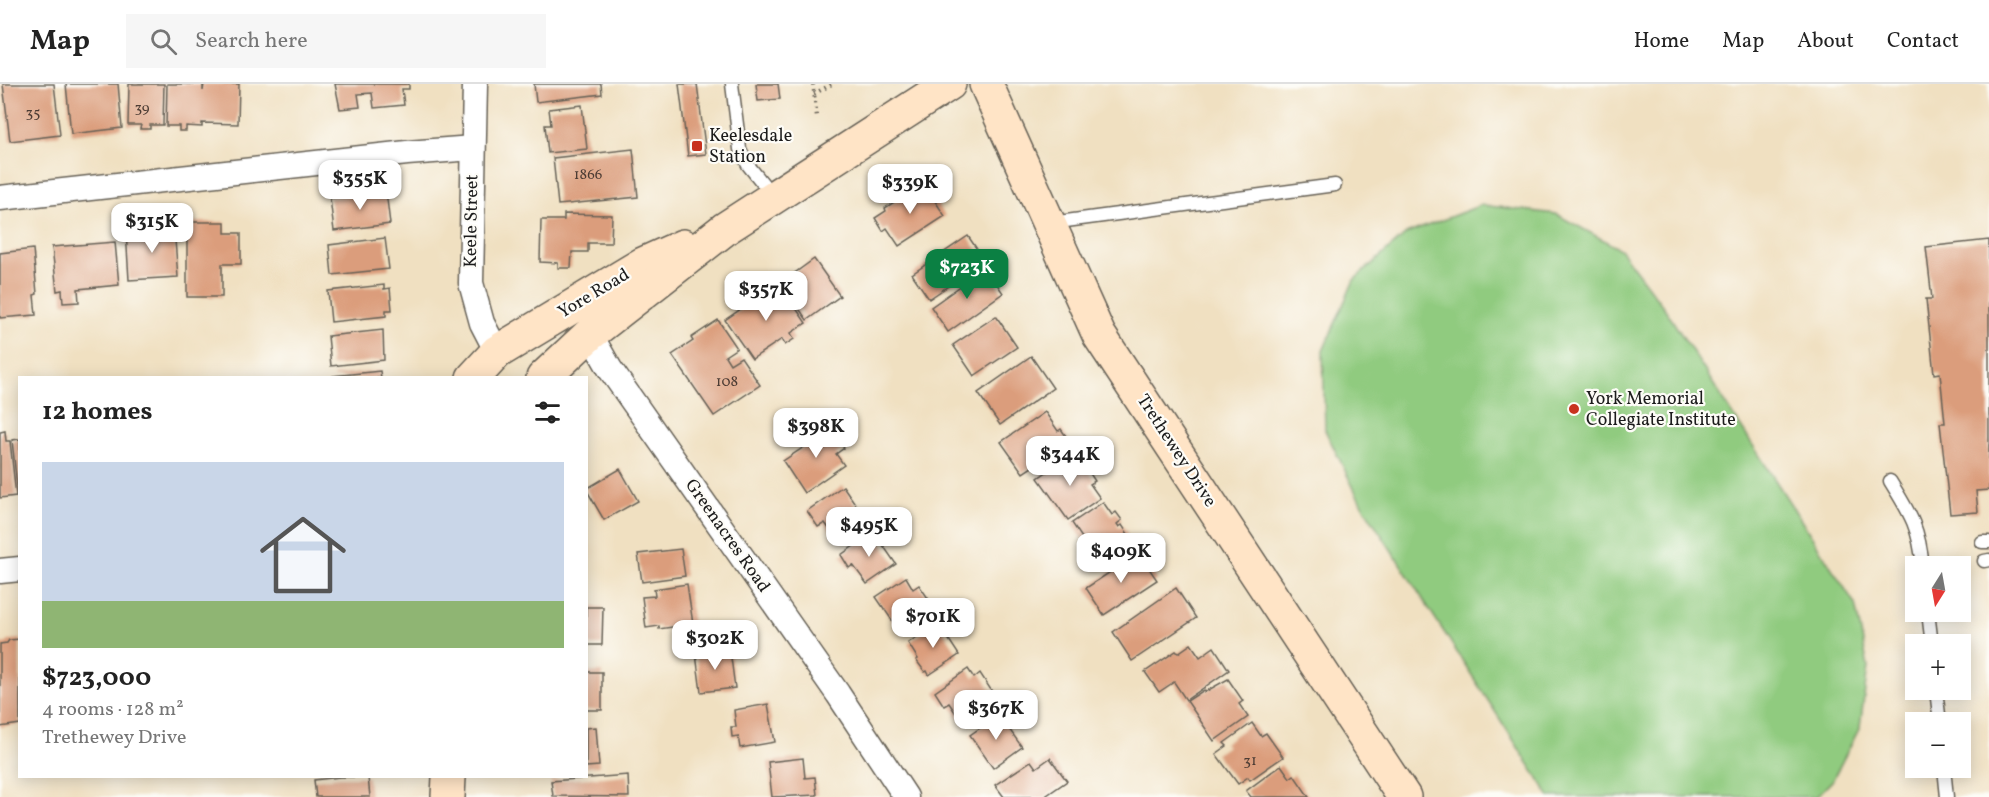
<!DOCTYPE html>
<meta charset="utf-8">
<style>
body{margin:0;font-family:Vollkorn,serif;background:#f6f6f6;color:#222;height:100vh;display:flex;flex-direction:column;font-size:22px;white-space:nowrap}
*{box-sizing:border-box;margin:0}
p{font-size:20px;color:#767676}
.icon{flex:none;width:33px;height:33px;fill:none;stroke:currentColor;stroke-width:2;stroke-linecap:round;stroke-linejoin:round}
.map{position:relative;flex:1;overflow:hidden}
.panel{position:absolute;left:18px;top:292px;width:570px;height:402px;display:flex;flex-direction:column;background:#fff;border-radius:0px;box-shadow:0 3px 15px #0003}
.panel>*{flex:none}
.needle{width:39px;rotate:191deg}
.tools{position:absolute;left:1905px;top:472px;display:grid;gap:12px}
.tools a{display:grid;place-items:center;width:66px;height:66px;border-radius:0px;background:#fff;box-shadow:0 3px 15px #0003;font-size:30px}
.price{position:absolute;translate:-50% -51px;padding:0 14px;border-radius:12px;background:#fff;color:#222;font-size:20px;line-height:39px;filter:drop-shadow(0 2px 3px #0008)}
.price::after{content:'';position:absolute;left:50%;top:36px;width:18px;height:14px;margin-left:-9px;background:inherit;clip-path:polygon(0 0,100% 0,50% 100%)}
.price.selected{background:#0b8043;color:#fff}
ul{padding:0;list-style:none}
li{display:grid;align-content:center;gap:12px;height:318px;padding:0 24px}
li+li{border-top:2px solid #e0e0e0}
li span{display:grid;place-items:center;height:186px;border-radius:0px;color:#555}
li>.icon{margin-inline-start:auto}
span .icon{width:108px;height:108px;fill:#fffc;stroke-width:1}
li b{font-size:26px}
h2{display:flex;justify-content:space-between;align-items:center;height:72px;padding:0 24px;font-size:26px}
header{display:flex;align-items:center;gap:36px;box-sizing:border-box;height:84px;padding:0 30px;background:#fff;border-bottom:2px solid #e0e0e0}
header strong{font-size:28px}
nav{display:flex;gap:33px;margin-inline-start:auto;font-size:21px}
.search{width:420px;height:54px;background:#f6f6f6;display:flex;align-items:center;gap:15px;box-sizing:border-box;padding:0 21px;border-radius:0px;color:#767676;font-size:22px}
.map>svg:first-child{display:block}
.green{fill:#90cb7f;stroke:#56744e;stroke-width:1.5}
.building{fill:#db9d7c}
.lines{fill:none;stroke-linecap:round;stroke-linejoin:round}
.service-casing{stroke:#666156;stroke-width:15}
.minor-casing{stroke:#666156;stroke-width:27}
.secondary-casing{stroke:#666156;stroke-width:36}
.path{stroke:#666156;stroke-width:4;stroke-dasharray:1.5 4.5;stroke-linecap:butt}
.service{stroke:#fff;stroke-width:12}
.minor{stroke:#fff;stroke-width:24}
.secondary{stroke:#ffe4c6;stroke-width:33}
.poi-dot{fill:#c8321e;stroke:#fdfcf7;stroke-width:2}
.labels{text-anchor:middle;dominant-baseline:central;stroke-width:4.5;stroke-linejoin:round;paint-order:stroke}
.number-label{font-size:15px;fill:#4c3c34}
.poi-label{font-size:18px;fill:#1c1c1c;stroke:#fdfcf7;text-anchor:start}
.street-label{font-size:18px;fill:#1c1c1c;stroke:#fdfcf7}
</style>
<header>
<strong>Map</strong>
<div class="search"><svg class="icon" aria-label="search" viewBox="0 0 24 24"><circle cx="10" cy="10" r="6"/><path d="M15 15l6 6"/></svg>Search here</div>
<nav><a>Home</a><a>Map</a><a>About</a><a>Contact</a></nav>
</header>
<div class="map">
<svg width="1989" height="713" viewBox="0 0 1989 713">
<rect width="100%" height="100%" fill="#fdfcf7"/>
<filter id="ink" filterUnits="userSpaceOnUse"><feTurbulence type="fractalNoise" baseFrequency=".0167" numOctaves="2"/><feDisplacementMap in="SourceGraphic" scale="12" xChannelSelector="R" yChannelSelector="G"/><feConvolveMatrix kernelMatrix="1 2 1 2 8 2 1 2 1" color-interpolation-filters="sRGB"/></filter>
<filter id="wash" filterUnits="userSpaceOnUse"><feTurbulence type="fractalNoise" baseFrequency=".008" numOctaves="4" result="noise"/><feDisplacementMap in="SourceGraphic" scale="24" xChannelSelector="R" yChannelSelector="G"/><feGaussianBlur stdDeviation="1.35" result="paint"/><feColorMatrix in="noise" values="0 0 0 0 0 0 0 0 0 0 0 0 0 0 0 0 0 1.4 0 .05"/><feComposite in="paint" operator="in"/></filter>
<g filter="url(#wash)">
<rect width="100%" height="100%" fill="#f0e0c1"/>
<path class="green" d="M1481,121L1556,130L1620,165L1665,225L1855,520L1868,583L1860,643L1832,697L1816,713H1550L1361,419L1325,346L1323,267L1354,196L1406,150Z"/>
<g id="blocks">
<g class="building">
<path d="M3,0H54L60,51L10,57Z"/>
<path d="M66,0H118L122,44L71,50Z"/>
<path d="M129,0H164L163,41H150V45H140L141,41H128Z"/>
<path d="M167,0H203V7L204,0H239L238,40L202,39V43L186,42V47H179V42H166Z"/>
<path d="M335,0H409V5H402L404,21L374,24L372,9L358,10L360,23L340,25Z"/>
<path d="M534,0H601L602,10L536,18Z"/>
<path d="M679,0H697L706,70L688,72Z"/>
<path d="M756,0H778L780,15L758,17Z"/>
<path d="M582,21L587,65L548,69L545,41H551L549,25Z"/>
<path d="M633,65L638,113L558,121L553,74Z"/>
<path d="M923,99L945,132L899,162L887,144L883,147L875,134L886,127L885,124Z"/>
<path d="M386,107L390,140L334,147L330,114Z"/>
<path d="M564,130L612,131L611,159H588V168H572L571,184H558V179L540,178L541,136H564Z"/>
<path d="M192,138H225V149H241V180H222V213H187V147H192Z"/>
<path d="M174,144L178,193L129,196L126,147Z"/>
<path d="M968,152L985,177L929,215L912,190Z"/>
<path d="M385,154L389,185L332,191L329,161Z"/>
<path d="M1989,156V406L1976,407L1978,428L1950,430L1940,339H1945L1940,289L1934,290L1926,215H1932L1926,163Z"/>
<path d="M115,158L119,201L78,205L79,218L63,219L62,206L57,207L52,163Z"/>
<path d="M33,165L37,210L34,211L36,231L0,234V169Z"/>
<path d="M814,175L840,212L807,236L781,199Z"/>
<path d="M986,184L1003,209L948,248L931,223Z"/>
<path d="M779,199L806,239L791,249L794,255L785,261L782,255L752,275L725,236Z"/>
<path d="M384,201V205L390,204L392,226H386V232L331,238L328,207Z"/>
<path d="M996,232L1017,263L974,292L953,261Z"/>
<path d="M718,236L737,264L725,272L730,280L741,273L760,301L714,332L672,271L693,257L691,254Z"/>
<path d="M383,246L384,276L331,282L328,252Z"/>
<path d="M1031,272L1053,304L1000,341L978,309Z"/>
<path d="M380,287L381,294H334L333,292Z"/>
<path d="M1045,328L1058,347L1061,345L1068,355L1064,357L1067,360L1023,389L1001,358Z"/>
<path d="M826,339L844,364L836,370L844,381L804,409L783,377L810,359L805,353Z"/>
<path d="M5,347L6,357H10L16,412L0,414V348Z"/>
<path d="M20,355V411H18L12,356Z"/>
<path d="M1071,371L1081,385L1085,382L1095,397L1090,400L1100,414L1068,436L1038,394Z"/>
<path d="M620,385L638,417L604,436L586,405Z"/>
<path d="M843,402L865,434L836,454L825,439L818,443L807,427Z"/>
<path d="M1103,418L1112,431L1116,428L1122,436L1117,440L1119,443L1122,441L1128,450L1125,452L1129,457L1098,478L1072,439Z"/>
<path d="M874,448L896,480L867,500L853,481L849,484L841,471Z"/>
<path d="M681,465L685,492L642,498L638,470Z"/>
<path d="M1136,471L1139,476L1142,474L1157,496L1104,531L1086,504Z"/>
<path d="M906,493L913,505L919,501L928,514L922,518L928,525L898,545L876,513Z"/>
<path d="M687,500L693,540L659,545V542L646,544L642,513L655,512L654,505Z"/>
<path d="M1176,504L1196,534L1132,577L1113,548Z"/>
<path d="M586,523H603L602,561H586Z"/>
<path d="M938,539L959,571L929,591L927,587L925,588L916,576L918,575L908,559Z"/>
<path d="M20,555V640L0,643V560L7,559L9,556Z"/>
<path d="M1191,560L1200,573L1214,563L1229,586L1186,616L1174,598L1159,608L1145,588L1176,567L1178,569Z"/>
<path d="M730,566L735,604L701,608L696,570Z"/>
<path d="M968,585L974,594L980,589L993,609L987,613L990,617L961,637L949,619L944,622L935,608Z"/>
<rect x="586" y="588" width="16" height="38"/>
<path d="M1228,595L1243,617L1239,620L1248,633L1214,657L1187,617L1204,606L1205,608Z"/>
<path d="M768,620L775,658L740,664L738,652L732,653L731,643H736L734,626Z"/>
<path d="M999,631L1022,663L993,684L970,651Z"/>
<path d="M1252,639L1261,652L1266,649L1283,673L1250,696L1248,693L1238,700L1216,670L1227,662L1224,659Z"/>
<path d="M596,643L599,682L586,683V644Z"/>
<path d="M803,674L805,694L815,693L817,711L772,713L768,678Z"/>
<path d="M1050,674L1067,697L1044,713H1004L995,701L1031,677L1036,684Z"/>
<path d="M1281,681L1290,694L1294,691L1309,713H1251L1246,707Z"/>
<path d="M628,691L629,713L553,712L551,697Z"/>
<path d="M340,693H368L370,713H316L314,696Z"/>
</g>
</g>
</g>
<g filter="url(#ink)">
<use href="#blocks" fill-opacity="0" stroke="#666156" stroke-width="1.5"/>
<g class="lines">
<g class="service-casing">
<g id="service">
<path d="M732,0L740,65L748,81L773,112"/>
<path d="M1051,139L1335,101"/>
<path d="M1890,397C1911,431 1919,443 1923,483"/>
<path d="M1982,458H1989"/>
<path d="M1984,477L1989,476"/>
<path d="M1928,528L1932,561"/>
<path d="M1936,606L1940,639"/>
<path d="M1944,684L1947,713"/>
</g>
</g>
<g class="minor-casing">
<g id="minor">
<path d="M475,0L471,199L482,239L497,268"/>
<path d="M0,114L407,69L473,64"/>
<path d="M590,250L610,285L838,610L906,713"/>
<path d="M0,487L20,485"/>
</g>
</g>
<g class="secondary-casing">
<g id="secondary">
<path d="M986,0L1099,251L1404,713"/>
<path d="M473,294L497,268L643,180L683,162"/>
<path d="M543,294L590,250L726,144L949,0"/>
<path d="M448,713L449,693"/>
</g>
</g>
<g class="path">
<path d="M813,0L817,34"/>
<path d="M814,10L832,0"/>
</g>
<use href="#service" class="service"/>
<use href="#minor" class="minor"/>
<use href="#secondary" class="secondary"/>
</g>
</g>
<g class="poi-dot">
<rect x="691" y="56" width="12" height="12" rx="3"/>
<circle cx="1574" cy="325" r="6"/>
</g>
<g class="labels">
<g class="number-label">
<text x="142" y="24">39</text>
<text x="33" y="29">35</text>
<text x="588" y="91">1866</text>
<text x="727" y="298">108</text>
<text x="1250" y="677">31</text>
</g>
<g class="poi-label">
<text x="709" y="52">Keelesdale<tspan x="709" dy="21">Station</tspan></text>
<text x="1586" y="315">York Memorial<tspan x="1586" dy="21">Collegiate Institute</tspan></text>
</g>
<g class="street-label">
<text transform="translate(472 137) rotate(-89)">Keele Street</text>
<text transform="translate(594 210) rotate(-31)">Yore Road</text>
<text transform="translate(1176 367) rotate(57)">Trethewey Drive</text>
<text transform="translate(727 452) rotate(55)">Greenacres Road</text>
</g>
</g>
</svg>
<div class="tools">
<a><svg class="needle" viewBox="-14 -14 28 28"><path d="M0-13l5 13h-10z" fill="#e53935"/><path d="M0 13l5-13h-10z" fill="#767676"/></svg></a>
<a>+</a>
<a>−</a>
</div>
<b class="price" style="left:360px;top:127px">$355K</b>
<b class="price" style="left:910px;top:131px">$339K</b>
<b class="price" style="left:152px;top:170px">$315K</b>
<b class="price selected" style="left:967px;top:216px">$723K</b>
<b class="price" style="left:766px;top:238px">$357K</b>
<b class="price" style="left:816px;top:375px">$398K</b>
<b class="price" style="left:1070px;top:403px">$344K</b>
<b class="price" style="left:869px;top:474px">$495K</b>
<b class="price" style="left:1121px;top:500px">$409K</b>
<b class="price" style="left:933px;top:565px">$701K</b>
<b class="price" style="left:715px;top:587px">$302K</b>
<b class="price" style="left:996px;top:657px">$367K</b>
<section class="panel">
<h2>12 homes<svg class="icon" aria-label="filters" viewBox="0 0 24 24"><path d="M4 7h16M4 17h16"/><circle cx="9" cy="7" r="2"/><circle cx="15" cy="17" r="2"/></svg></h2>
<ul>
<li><span style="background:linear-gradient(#c9d6e8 75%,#8fb573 0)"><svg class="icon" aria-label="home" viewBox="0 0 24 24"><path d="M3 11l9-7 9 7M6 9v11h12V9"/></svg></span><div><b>$723,000</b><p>4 rooms · 128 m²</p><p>Trethewey Drive</p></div></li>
</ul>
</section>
</div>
